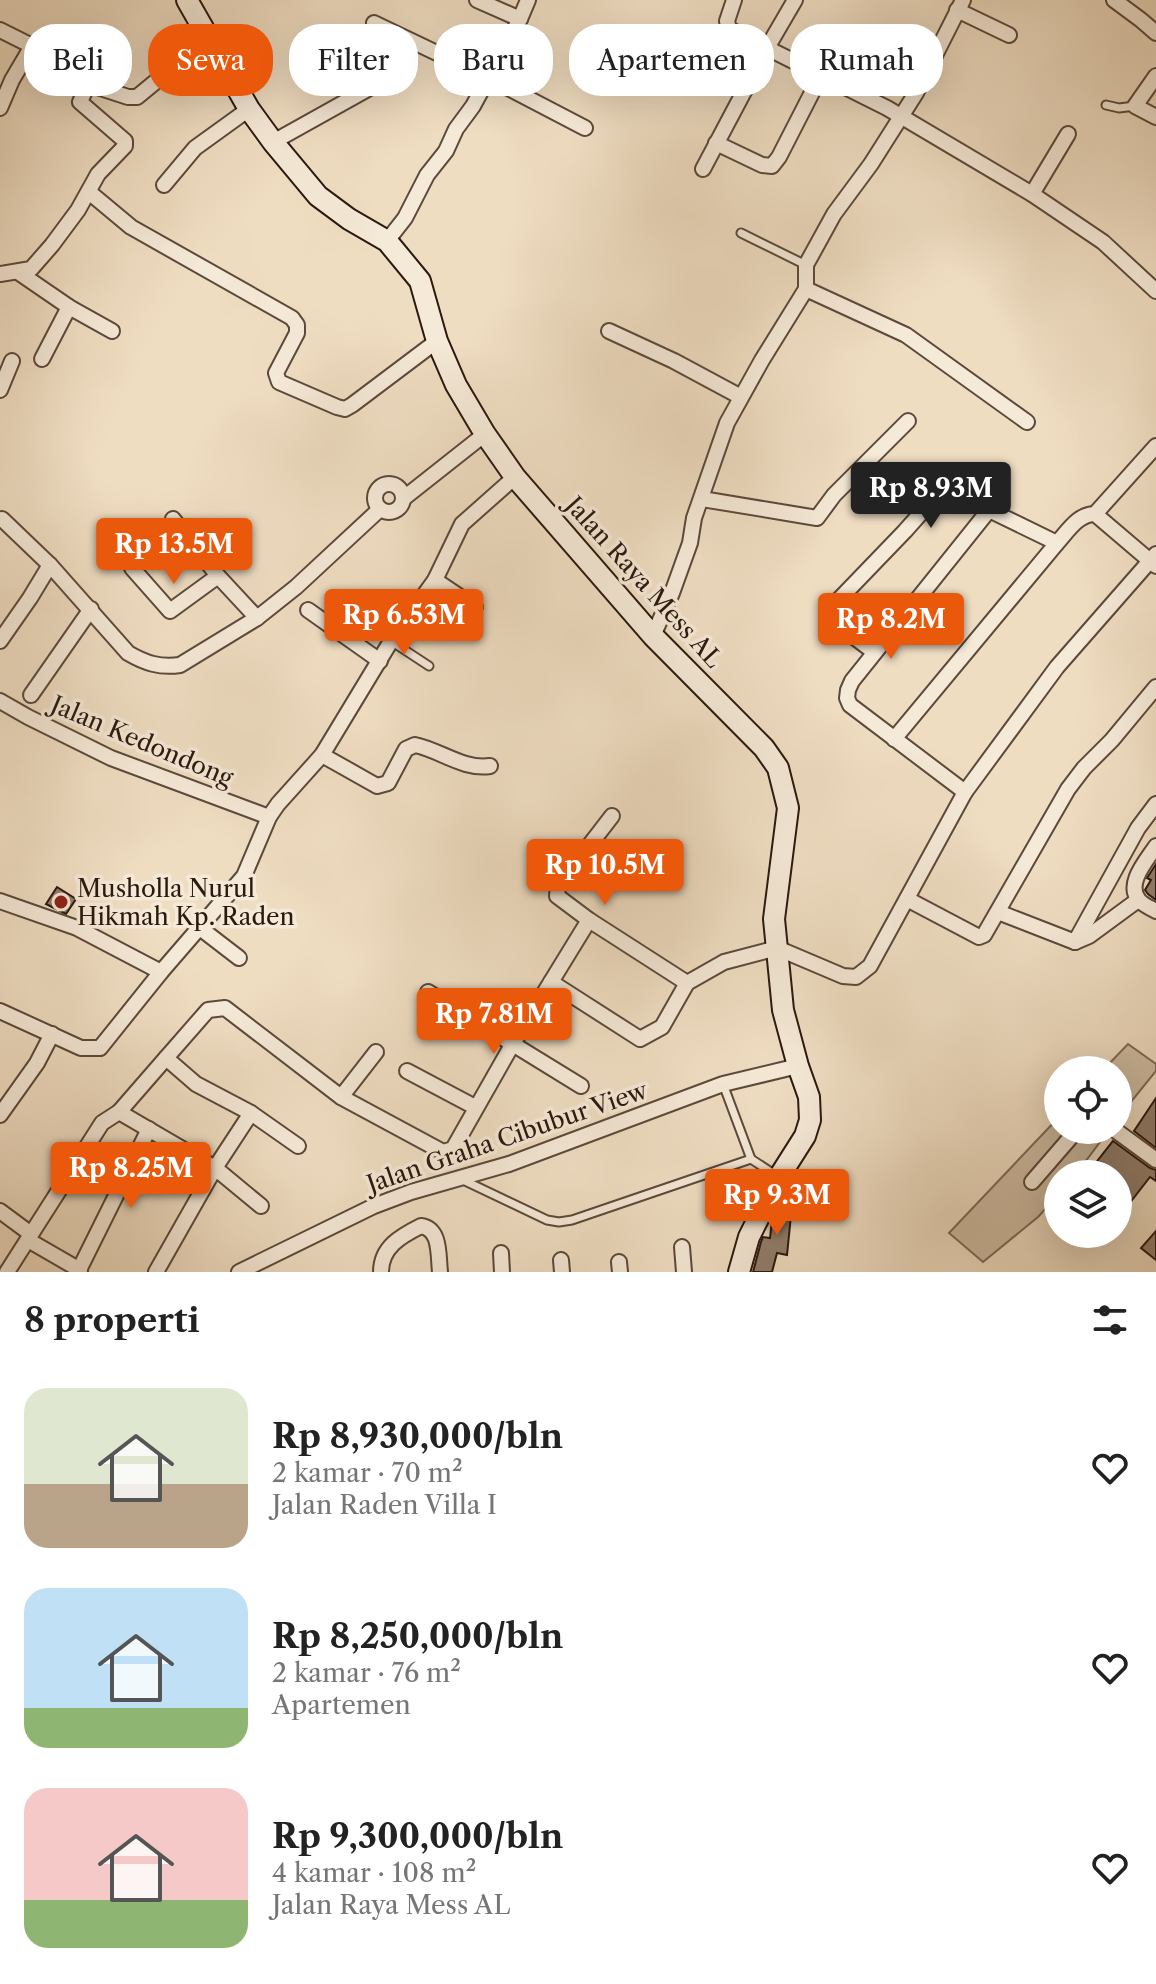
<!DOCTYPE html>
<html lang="id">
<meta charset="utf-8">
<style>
body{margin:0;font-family:"Libre Caslon Text",serif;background:#f2f2f2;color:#222;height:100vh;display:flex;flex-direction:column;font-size:30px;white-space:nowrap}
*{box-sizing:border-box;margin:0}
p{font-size:26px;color:#767676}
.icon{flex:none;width:44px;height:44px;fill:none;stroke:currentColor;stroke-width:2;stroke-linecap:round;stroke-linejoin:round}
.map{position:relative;height:1272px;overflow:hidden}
.details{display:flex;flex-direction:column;background:#fff;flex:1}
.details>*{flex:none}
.guide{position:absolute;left:24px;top:24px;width:1108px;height:72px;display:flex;gap:16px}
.fabs{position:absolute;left:1044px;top:1056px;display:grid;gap:16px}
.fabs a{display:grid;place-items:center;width:88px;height:88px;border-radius:50%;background:#fff;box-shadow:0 8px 32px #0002;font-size:40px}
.price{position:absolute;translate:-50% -68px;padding:0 18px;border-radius:8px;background:#ea580c;color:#fff;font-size:26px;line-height:52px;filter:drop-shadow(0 2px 4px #0008)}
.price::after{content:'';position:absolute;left:50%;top:48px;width:24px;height:18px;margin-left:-12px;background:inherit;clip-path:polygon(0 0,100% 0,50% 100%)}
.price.current{background:#222;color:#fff}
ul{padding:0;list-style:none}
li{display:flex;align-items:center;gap:24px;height:200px;padding:0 24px}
li span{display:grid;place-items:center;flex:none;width:224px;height:160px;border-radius:24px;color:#555}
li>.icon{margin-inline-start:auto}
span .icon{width:96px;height:96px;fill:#fffc;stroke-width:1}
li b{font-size:34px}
h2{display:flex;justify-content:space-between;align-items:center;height:96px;padding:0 24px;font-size:34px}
.chip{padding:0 28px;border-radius:32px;background:#fff;box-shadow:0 8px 32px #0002;font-size:28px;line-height:72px}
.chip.current{background:#ea580c;color:#fff}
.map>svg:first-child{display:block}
.green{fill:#cebca3;stroke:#7c6a58;stroke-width:2}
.building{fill:#917e6c;stroke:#2b180e;stroke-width:2}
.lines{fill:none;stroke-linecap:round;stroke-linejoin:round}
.lane-casing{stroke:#5c493b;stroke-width:11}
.street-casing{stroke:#5c493b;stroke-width:18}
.secondary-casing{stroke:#2b180e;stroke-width:24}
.lane{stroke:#f5e9d7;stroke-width:7}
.street{stroke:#f5e9d7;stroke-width:14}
.secondary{stroke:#f5e9d7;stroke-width:20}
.poi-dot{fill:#8f2418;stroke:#f5e9d7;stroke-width:3}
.labels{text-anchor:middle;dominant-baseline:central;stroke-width:7;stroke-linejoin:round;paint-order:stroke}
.street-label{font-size:24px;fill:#2b180e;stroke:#f5e9d7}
.poi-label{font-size:24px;fill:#2b180e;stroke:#f5e9d7;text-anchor:start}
</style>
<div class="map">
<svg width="1156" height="1272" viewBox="0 0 1156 1272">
<rect width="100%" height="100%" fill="#efddc2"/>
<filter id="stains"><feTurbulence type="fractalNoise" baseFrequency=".0025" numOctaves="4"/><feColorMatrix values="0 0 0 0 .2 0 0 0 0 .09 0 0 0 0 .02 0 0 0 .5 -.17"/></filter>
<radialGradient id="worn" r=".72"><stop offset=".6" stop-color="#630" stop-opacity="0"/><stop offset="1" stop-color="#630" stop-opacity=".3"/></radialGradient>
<g class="green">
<path d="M1128,1044L1156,1064V1071L1118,1118V1070H1103Z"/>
<path d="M1058,1118V1130H1109L1076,1174H1058V1195L1038,1217L983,1262L949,1233Z"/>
</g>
<g class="building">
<path d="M1156,864V900L1148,894L1145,890L1151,880L1147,878Z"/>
<path d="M57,887L76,899L66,914L46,904Z"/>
<path d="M1156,1098V1148L1134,1131Z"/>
<path d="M1113,1141L1150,1168L1156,1170V1181L1150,1177L1118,1218V1174H1087Z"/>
<path d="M790,1193L801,1201L791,1215L787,1255L777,1253L772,1272H753L761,1242L763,1237L770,1238L772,1220Z"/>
<path d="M1156,1231V1260L1141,1248Z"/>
</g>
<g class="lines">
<g class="lane-casing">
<g id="lane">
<path d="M1106,105L1119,108L1135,106"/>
<path d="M741,233L806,265"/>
<path d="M391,641L429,666"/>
<path d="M723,1084L751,1159L777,1176"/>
<path d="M461,1179L547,1220L559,1222L572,1220L751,1159"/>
</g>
</g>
<g class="street-casing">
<g id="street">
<path d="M477,0L520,19"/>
<path d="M734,0L727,21L729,29L887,108L1032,194L1103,242L1156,291"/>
<path d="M1114,0L1141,20L1156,33"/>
<path d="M957,10L1009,35"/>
<path d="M374,23L489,78L585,128"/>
<path d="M0,30L32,46L88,84L128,97H137L171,69L213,44"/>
<path d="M1156,76L1135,106L1156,117"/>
<path d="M0,108L12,80L32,46"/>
<path d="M273,142L368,89"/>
<path d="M716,143L762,165L772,166L779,157L821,75"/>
<path d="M703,169L767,48L795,0"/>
<path d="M164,185L195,148L249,109"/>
<path d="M89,192L131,227L292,318L297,325V333L276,373L279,382L337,407L345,409L352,405L437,341"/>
<path d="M1032,194L1068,134"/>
<path d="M387,241L405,218L427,175L446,151L456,129L473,106L520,19L528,0"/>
<path d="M18,272L69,307L112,331"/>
<path d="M0,274L31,269L52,245L78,210L98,174L125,146V141L80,102L88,84"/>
<path d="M806,289L906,335L1027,422"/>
<path d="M609,331L674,361L741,397"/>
<path d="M42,359L69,307"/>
<path d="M0,390L12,361"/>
<circle cx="389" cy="498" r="14"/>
<path d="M404,498L485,434"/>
<path d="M702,499L817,518L834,495L908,421"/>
<path d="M1095,514L1156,566"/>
<path d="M2,519L50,565"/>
<path d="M173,519L218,576L257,618"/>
<path d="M132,568L170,611L218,576"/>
<path d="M435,580L475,607"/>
<path d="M308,610L380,661"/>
<path d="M653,636L672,593L690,543L694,518L727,423L762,360L806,289V265L834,214L871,164L916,93L963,0"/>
<path d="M0,641L30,598L50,565L128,653C145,663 160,668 180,665L257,618L296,587L380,509"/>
<path d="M874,652L829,618L827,612L905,531L953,477L968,479L989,510L1057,543"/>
<path d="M31,695L91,609"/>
<path d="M0,701L28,717L111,758L269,817"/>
<path d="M894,739L1057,543C1068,531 1078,514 1095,514L1156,446"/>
<path d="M322,755L377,786L388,783L406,749L415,745C440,750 463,770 490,766"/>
<path d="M965,792L850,705L847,698L848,690L852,681L989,510"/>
<path d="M612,816L558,886L557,896L589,920L687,983"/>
<path d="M1156,846C1147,860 1125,884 1139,900C1143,905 1151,908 1156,911"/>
<path d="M907,899L979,937L984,935L1068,789L1084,768L1112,740L1156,687"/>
<path d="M0,901L77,928L161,972"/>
<path d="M998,912L1075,942L1089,936L1138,900"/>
<path d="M200,928L239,958"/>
<path d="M1075,942L1138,828L1156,804"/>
<path d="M551,982L589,920"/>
<path d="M428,992L581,1086"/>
<path d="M0,1011L81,1048H100L161,972L244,876L269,817L278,804L322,755L391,641L435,580L462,524L515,477"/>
<path d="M407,1071L475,1107"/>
<path d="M341,1097L376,1052"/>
<path d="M119,1112L166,1058"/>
<path d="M251,1113L298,1146"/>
<path d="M0,1115L37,1063L52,1034"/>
<path d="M1115,1130L1156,1160"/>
<path d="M1032,1182L1077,1130"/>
<path d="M0,1211L31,1234"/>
<path d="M28,1240L80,1270"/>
<path d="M682,1247L684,1272"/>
<path d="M501,1253L502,1272"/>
<path d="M561,1260L562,1272"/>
<path d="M619,1262L620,1272"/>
<path d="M7,1272L102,1123L119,1112L215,1168L251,1113L196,1084L166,1058L208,1010L225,1008L341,1097L443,1152L453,1149L512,1045L551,982L640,1039L662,1027L687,983L724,962L777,948L843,976L856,977L870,966L965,792L1057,667L1156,554"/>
<path d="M78,1272L149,1129"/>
<path d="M156,1272L215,1168L261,1206"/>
<path d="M239,1272L374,1206L411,1192L509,1164L723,1084L798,1066"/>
<path d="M381,1272C381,1247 401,1236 421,1226C441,1229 438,1255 440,1272"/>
</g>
</g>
<g class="secondary-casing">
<path id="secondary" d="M187,0L249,109L273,142L318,196L349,219L387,241L420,281L437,341L456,385L485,434L515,477L653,636L764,748L778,768L788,808L774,919L783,1010L798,1066L809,1097L810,1120L805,1136L779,1177L749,1237L739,1272"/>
</g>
<use href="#lane" class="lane"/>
<use href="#street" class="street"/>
<use href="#secondary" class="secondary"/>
</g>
<circle class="poi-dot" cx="61" cy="902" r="8"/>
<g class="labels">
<g class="street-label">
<text transform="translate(644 582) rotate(48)">Jalan Raya Mess AL</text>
<text transform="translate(142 741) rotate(23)">Jalan Kedondong</text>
<text transform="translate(507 1137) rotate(-19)">Jalan Graha Cibubur View</text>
</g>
<g class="poi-label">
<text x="77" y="888">Musholla Nurul<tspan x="77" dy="28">Hikmah Kp. Raden</tspan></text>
</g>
</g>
<rect width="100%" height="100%" filter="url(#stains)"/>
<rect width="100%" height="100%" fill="url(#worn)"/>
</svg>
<div class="fabs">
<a><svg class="icon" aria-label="locate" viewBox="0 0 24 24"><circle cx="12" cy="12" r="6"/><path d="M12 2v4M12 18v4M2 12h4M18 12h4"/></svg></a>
<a><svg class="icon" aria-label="layers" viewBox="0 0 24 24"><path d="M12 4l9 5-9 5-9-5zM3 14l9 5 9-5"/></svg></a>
</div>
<b class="price current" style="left:931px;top:530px">Rp 8.93M</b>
<b class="price" style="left:174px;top:586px">Rp 13.5M</b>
<b class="price" style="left:404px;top:657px">Rp 6.53M</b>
<b class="price" style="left:891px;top:661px">Rp 8.2M</b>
<b class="price" style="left:605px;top:907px">Rp 10.5M</b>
<b class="price" style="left:494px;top:1056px">Rp 7.81M</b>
<b class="price" style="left:131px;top:1210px">Rp 8.25M</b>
<b class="price" style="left:777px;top:1237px">Rp 9.3M</b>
<div class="guide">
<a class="chip">Beli</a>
<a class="chip current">Sewa</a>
<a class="chip">Filter</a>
<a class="chip">Baru</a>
<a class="chip">Apartemen</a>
<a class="chip">Rumah</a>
</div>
</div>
<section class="details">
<h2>8 properti<svg class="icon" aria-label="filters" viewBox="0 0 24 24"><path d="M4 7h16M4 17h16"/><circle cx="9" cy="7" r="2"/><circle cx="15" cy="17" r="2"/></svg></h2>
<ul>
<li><span style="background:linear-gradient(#dfe7d0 60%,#b9a48a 0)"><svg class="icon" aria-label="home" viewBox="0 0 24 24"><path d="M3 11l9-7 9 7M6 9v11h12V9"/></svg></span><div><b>Rp 8,930,000/bln</b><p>2 kamar · 70 m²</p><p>Jalan Raden Villa I</p></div><svg class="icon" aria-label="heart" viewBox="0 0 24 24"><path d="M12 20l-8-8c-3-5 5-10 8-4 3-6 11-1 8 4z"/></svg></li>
<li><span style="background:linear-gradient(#bfe0f5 75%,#8fb573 0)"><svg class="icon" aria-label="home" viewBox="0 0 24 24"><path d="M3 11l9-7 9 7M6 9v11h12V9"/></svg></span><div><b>Rp 8,250,000/bln</b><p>2 kamar · 76 m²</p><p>Apartemen</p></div><svg class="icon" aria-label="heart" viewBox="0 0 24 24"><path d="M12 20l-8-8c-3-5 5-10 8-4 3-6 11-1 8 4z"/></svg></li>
<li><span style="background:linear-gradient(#f6c9c9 70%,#8fb573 0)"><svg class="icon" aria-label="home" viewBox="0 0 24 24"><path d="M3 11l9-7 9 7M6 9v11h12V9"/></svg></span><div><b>Rp 9,300,000/bln</b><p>4 kamar · 108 m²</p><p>Jalan Raya Mess AL</p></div><svg class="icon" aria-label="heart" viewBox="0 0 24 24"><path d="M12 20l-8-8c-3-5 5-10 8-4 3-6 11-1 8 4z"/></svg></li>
</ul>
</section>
